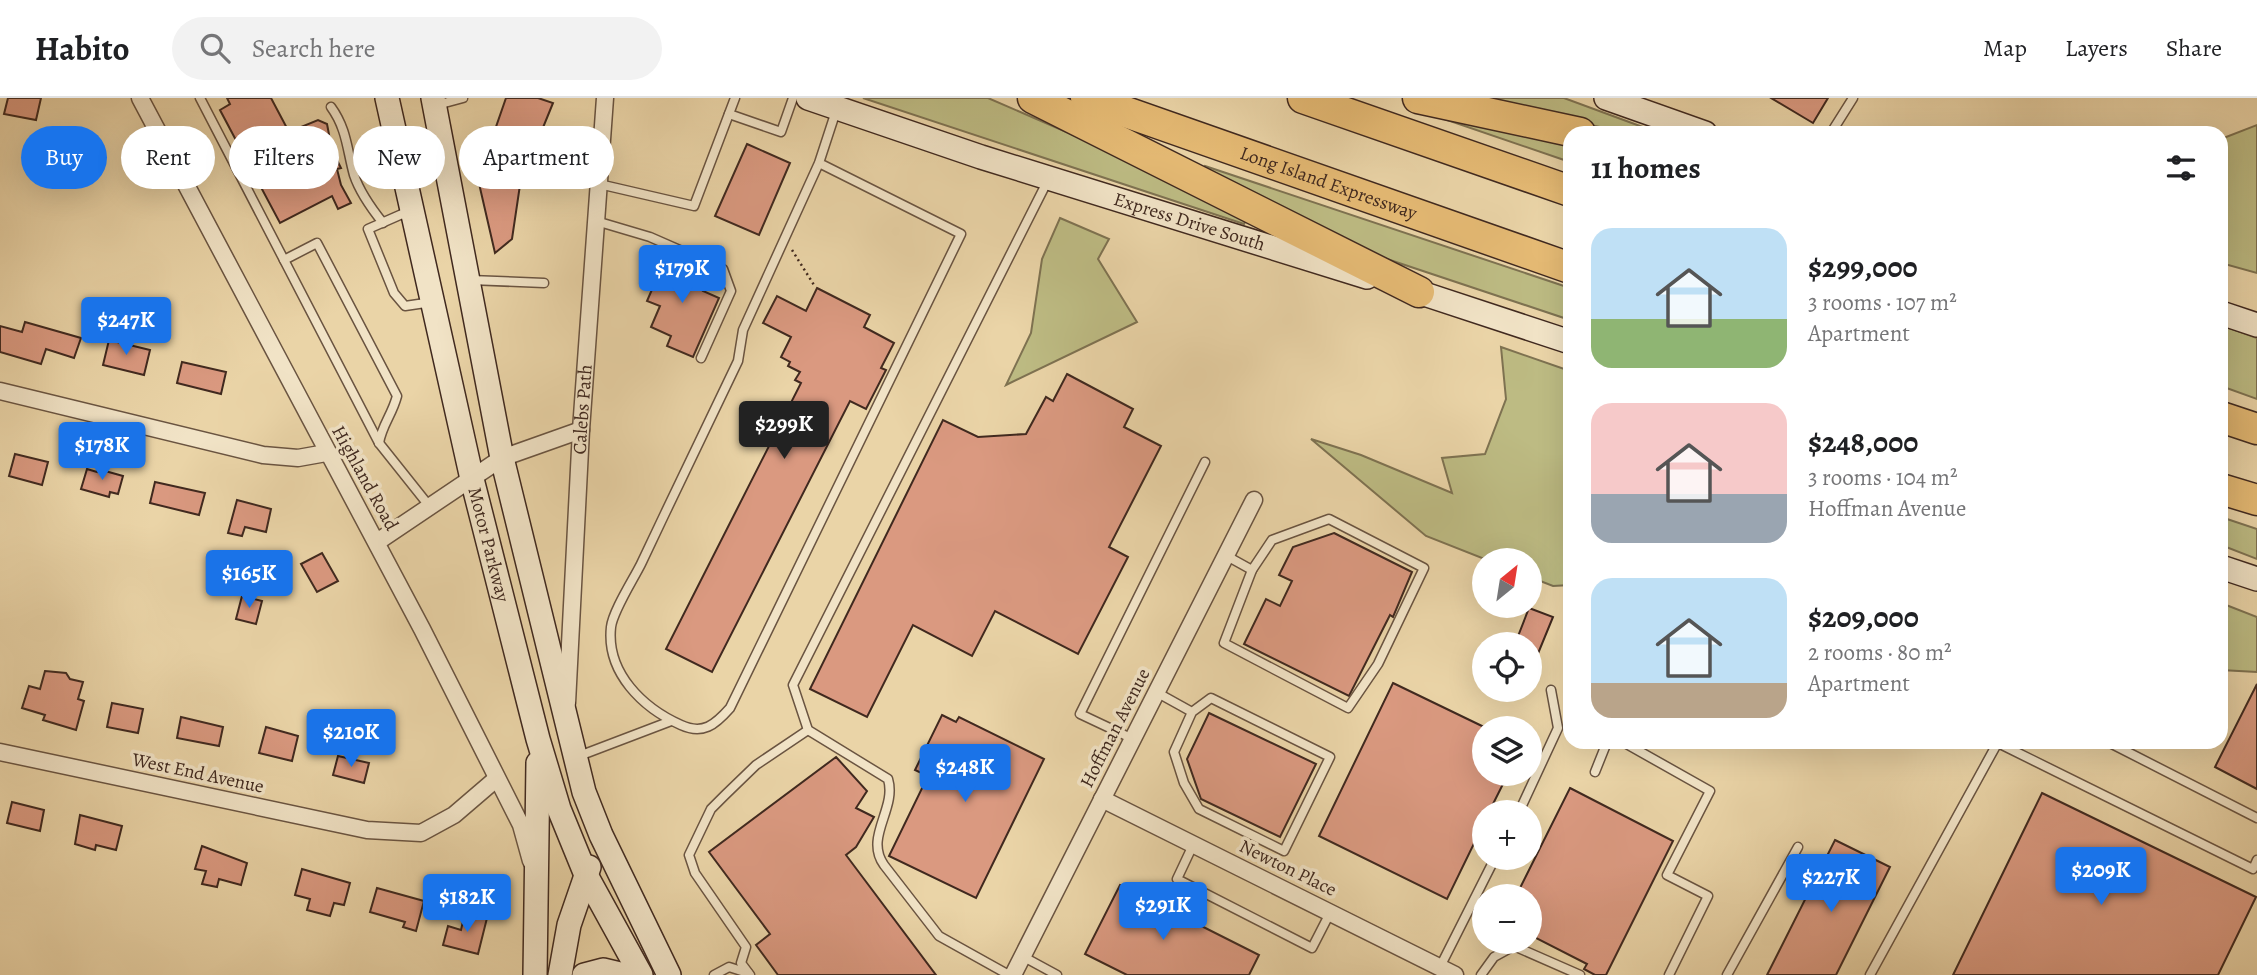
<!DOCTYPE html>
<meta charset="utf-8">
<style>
body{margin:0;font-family:Alegreya,serif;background:#f2f2f2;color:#202124;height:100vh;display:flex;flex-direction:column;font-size:26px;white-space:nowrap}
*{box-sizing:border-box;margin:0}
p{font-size:23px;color:#757577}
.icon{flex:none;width:38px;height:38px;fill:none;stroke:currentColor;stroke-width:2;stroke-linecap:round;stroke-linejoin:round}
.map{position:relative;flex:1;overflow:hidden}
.drawer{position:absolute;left:1563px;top:28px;width:665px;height:623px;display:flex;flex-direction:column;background:#fff;border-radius:21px;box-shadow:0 7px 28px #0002}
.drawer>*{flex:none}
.hud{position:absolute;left:21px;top:28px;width:665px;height:63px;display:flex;gap:14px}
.needle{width:46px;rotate:30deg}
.buttons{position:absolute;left:1472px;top:450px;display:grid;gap:14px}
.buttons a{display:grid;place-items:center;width:70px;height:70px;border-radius:50%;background:#fff;box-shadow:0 7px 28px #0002;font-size:35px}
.price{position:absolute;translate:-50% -60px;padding:0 16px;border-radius:7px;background:#1a73e8;color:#fff;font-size:23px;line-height:46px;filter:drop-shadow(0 2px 4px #0008)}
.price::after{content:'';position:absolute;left:50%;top:42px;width:21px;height:16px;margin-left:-10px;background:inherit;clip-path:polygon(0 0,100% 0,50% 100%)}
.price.on{background:#222;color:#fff}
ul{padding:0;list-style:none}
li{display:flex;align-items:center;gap:21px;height:175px;padding:0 28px}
li span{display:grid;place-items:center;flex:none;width:196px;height:140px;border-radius:21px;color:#555}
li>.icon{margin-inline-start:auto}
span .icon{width:84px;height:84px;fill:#fffc;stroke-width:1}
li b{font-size:30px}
h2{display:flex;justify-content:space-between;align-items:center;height:84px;padding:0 28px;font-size:30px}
.tag{padding:0 24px;border-radius:32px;background:#fff;box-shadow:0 7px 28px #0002;font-size:24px;line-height:63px}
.tag.on{background:#1a73e8;color:#fff}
header{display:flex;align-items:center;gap:42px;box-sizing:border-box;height:98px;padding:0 35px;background:#fff;border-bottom:2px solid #e0e0e0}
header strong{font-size:33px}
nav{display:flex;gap:38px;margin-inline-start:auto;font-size:24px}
.search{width:490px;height:63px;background:#f2f2f2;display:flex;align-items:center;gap:18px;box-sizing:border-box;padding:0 24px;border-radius:38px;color:#757577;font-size:26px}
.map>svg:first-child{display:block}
.green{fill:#bdbb83;stroke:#7e7251;stroke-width:2}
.building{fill:#da9980;stroke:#40291f;stroke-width:2}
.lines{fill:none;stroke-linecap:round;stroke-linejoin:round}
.lane-casing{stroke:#6a5441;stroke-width:11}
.street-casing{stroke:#6a5441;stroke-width:19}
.secondary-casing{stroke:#40291f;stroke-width:26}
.highway-casing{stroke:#40291f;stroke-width:33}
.path{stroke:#40291f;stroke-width:2.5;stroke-dasharray:2 3.5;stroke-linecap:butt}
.lane{stroke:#f1e3c6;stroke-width:8}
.street{stroke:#f1e3c6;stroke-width:16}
.secondary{stroke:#f1e3c6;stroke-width:23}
.highway{stroke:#e5ba74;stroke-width:30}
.labels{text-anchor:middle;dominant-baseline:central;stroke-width:7;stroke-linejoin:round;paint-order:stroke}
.street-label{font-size:19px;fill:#40291f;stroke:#f1e3c6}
</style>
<header>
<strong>Habito</strong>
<div class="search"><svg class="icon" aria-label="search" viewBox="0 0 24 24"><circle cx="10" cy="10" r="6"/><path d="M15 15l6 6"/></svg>Search here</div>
<nav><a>Map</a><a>Layers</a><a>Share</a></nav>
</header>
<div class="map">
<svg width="2257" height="877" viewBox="0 0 2257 877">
<rect width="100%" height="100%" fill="#ead4a7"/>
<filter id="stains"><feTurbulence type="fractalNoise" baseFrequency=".00286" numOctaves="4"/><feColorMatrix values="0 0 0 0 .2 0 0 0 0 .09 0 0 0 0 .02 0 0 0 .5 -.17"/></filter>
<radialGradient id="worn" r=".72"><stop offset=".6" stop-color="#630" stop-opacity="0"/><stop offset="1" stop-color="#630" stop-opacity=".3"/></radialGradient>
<g class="green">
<path d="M863,0H988L1117,56L1247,120L1244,126Z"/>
<path d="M1472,0H1564L1659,35H1626Z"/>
<path d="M1415,11L1570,42V64Z"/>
<path d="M2257,27V175L2221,165V41Z"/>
<path d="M1205,68L1570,190V222L1375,157L1202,74Z"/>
<path d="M1060,120L1109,141L1098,161L1137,224L1006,287L1031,235L1042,161Z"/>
<path d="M2221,227L2257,240V301L2221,288Z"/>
<path d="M1501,249L1570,273V487L1553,488L1530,479V462H1487L1426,438L1311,341L1361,357L1452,395L1442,360L1485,356L1506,301Z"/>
<path d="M2221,419L2257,431V461L2221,447Z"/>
<path d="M2221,505L2257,519V574L2221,572Z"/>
</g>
<g class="building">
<path d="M8,0H41L36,22L4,16Z"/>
<path d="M227,0H271L289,34L318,22L327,26L332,52L341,70L337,71L341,87L351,105L338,111L332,98L280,125L220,12L230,6Z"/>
<path d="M506,0H538L553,5L540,37L528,33L512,141L495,155L469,42L490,46Z"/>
<path d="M1771,0H1828L1813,25Z"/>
<path d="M747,46L790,65L759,137L715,118Z"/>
<path d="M667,157L710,176L703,193L719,200L693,259L667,248L671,238L651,229L660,208L647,203Z"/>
<path d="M817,190L870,217L864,229L894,245L881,270L886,272L866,311L850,303L712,574L666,551L801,285L795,282L800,274L788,268L790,264L781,259L791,239L763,225L777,198L806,213Z"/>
<path d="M25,224L81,240L74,260L46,251L41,266L0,254V228L22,234Z"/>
<path d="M109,242L150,252L144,277L103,267Z"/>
<path d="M182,264L226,274L221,296L177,285Z"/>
<path d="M1067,276L1133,311L1124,329L1161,348L1109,449L1128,459L1078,556L995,513L972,558L913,527L867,619L810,591L943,322L978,339L1026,336L1046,299L1053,303Z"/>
<path d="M15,356L48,364L42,387L9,378Z"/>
<path d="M87,371L97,374L98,371L123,378L118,396L110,394L109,399L81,391Z"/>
<path d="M155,384L205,395L199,417L150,405Z"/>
<path d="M237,402L271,411L266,434L245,429L242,438L228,435Z"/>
<path d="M1334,435L1412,474L1393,519L1390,517L1349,598L1244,546L1266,501L1280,508L1292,483L1279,477L1293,449Z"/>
<path d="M322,455L338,483L317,494L301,466Z"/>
<path d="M242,498L262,503L256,526L236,521Z"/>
<path d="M1529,510L1553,519L1530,575V546H1515Z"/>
<path d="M45,573L66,575L70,581L83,584L78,601L84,603L76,632L43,622L45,617L22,610L29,588L40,591Z"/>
<path d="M1393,585L1484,629V676H1508L1489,714H1484V725L1447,801L1319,738Z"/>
<path d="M2257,586V691L2215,669Z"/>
<path d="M112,605L143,611L138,635L107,629Z"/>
<path d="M1209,615L1316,666L1280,739L1201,701L1187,661Z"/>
<path d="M942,617L956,624L959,619L1044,661L976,800L889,758L928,678L915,672Z"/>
<path d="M181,619L223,629L219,648L177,640Z"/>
<path d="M266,629L298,638L292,663L259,655Z"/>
<path d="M338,658L369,665L364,685L333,677Z"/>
<path d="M836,659L867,693L856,710L874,719L856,749L846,757L936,877H778L756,847L770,836L709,754Z"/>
<path d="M1570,690L1673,743L1606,877H1595L1584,871L1587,866L1530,837V798H1516Z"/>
<path d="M2042,695L2256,799L2218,877H1953Z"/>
<path d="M12,704L44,712L40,733L7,725Z"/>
<path d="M80,717L122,728L116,752L96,747L95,752L75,746Z"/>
<path d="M1835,742L1890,769L1836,877H1767Z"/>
<path d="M202,748L247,765L241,787L219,781L217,789L202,786L206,773L195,771Z"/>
<path d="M302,771L350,785L344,807L334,805L330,818L307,812L310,801L295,797Z"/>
<path d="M1120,787L1259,857L1249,877H1127L1085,856Z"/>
<path d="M377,790L424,803L416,833L403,829L405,824L370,814Z"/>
<path d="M465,814L487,820L478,856L443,847L448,828L461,832Z"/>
</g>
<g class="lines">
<g class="lane-casing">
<g id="lane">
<path d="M200,0L379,345L430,409"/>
<path d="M437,7L463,0"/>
<path d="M331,9C347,31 347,52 354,77C360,95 371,110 383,125"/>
<path d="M729,16L781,34L793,0"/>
<path d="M1831,35L1853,0"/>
<path d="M819,65L961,136L730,610C715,627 703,637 681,627C643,610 606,575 611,529C613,513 633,482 641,466C673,398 706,330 738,263L743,232L819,65L836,13"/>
<path d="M599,86L694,108L735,0"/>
<path d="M409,113L368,131L394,195L405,208L432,204"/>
<path d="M596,123L650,139L723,171L731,193L701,260"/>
<path d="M284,162L317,145L397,298C392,317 382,327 379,345"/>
<path d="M470,182L544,185"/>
<path d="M1329,421L1424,470L1378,566L1348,610L1224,545L1252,472L1272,442Z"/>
<path d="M1225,457L1252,472"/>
<path d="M1156,594L1192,614L1211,600L1330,659L1284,753L1199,711L1184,685L1174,654L1192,614"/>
<path d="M1133,641L1080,616L1205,364"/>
<path d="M1623,644L1710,693L1667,777L1708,798L1669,877"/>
<path d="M2108,644L2257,720"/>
<path d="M1998,645L2253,771L2257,762"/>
<path d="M579,658L671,623"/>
<path d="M1595,674L1607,644"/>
<path d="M1519,714L1558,630L1551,592"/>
<path d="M1193,747L1177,781L1312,850L1330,815"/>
<path d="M1022,858L1057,877"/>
<path d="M1440,869L1495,760"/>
<path d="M714,877L729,869L748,875"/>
<path d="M750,877L741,865L746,849L695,775L689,757L711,711L725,697L756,667L808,632"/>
<path d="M1009,877L939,838L884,767C864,739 897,711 888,681L808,632L793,587L1047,84"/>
<path d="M1481,877L1494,859L1514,848L1580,877"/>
<path d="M1727,877L1798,749"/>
<path d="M1870,877L1998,644"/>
</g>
</g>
<g class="street-casing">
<g id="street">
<path d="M140,0L422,531L521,727L531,763"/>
<path d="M0,293L263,357L298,360L326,355"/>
<path d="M377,444L502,360L581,332"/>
<path id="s1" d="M567,605L581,332L605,0"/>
<path d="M0,654L367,732L421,735L454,717L496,681"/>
<path d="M1102,701L1455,877"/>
<path d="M1013,877L1254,402"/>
</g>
</g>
<g class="secondary-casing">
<g id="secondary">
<path id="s2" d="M387,0L472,381L538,641L559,711L586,777L641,877"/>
<path d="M433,0L502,360L584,694L601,737L669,877"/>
<path id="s3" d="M808,0L981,59L1367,179"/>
<path d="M1606,0L1705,35"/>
<path d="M1403,189L1570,244"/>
<path d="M2221,215L2257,227"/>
<path d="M2221,469L2257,481"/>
<path d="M535,877L538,665"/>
<path d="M560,877L569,827L589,769"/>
<path d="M584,877L603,872L624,877"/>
</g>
</g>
<g class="highway-casing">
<g id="highway">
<path d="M1033,0L1419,194"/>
<path id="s4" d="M1086,0L1570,170"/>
<path d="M1303,0L1570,93"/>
<path d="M1418,0L1580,35"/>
<path d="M2221,319L2257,331"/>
<path d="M2221,391L2257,402"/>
</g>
</g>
<path class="path" d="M792,152L814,187"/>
<use href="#lane" class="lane"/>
<use href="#street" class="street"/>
<use href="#secondary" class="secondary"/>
<use href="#highway" class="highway"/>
</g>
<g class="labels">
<g class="street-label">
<text stroke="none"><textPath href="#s4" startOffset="257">Long Island Expressway</textPath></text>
<text stroke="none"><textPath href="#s3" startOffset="401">Express Drive South</textPath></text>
<text stroke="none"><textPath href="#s1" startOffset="294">Calebs Path</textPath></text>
<text transform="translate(365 380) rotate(61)">Highland Road</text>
<text stroke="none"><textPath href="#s2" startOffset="458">Motor Parkway</textPath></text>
<text transform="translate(1115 630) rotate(-63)">Hoffman Avenue</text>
<text transform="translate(198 675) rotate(12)">West End Avenue</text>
<text transform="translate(1288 770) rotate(26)">Newton Place</text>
</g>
</g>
<rect width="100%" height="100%" filter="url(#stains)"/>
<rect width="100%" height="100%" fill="url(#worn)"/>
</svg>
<div class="buttons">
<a><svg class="needle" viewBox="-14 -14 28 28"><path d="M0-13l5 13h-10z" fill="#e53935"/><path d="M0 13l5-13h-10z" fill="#757577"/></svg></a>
<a><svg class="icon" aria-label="locate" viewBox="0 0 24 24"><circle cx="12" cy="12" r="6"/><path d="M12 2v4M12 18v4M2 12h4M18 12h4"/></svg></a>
<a><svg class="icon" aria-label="layers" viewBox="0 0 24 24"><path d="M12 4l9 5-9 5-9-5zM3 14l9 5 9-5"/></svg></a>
<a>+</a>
<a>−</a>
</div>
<b class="price" style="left:682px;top:207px">$179K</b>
<b class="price" style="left:126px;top:259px">$247K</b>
<b class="price on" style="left:784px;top:363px">$299K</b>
<b class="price" style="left:102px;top:384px">$178K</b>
<b class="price" style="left:249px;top:512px">$165K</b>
<b class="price" style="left:351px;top:671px">$210K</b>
<b class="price" style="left:965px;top:706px">$248K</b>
<b class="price" style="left:2101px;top:809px">$209K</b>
<b class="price" style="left:1831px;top:816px">$227K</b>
<b class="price" style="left:467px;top:836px">$182K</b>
<b class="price" style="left:1163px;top:844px">$291K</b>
<div class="hud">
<a class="tag on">Buy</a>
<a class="tag">Rent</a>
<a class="tag">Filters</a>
<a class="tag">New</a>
<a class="tag">Apartment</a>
</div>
<section class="drawer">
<h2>11 homes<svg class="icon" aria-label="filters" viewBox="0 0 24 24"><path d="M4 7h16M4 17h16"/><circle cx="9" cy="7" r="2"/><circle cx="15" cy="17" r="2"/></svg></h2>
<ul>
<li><span style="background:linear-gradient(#bfe0f5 65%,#8fb573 0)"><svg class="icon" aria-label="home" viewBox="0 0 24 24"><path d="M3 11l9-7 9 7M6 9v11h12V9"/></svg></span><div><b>$299,000</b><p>3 rooms · 107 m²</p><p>Apartment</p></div></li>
<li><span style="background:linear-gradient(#f6c9c9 65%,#9aa5b1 0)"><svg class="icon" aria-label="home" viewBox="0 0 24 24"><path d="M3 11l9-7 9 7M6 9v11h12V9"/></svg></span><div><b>$248,000</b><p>3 rooms · 104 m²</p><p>Hoffman Avenue</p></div></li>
<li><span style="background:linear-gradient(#bfe0f5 75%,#b9a48a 0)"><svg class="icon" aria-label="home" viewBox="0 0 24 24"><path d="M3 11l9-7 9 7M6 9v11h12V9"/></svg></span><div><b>$209,000</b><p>2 rooms · 80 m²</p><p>Apartment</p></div></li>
</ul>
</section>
</div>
